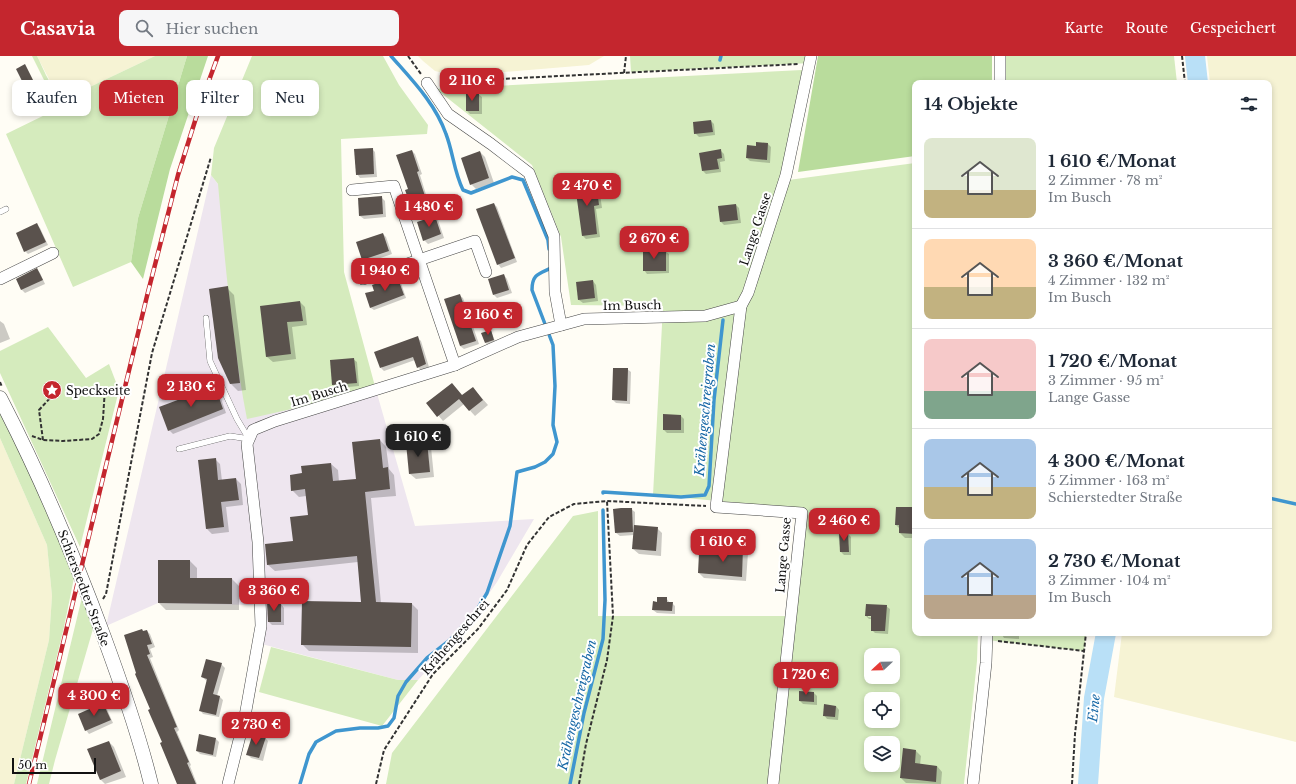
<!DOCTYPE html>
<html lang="de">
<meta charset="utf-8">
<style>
body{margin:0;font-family:"Libre Baskerville",serif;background:#f6f6f7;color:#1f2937;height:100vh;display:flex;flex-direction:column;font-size:15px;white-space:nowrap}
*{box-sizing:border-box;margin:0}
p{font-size:13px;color:#747a83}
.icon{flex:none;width:22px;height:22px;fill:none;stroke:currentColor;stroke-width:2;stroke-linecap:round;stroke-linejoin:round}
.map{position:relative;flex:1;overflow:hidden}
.sheet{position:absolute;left:912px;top:24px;width:360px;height:556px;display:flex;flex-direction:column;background:#fff;border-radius:8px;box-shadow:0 2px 6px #0003}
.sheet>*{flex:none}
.banner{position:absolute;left:12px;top:24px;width:380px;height:36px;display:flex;gap:8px}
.needle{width:26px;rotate:248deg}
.tools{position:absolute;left:864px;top:592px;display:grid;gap:8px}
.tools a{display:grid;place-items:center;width:36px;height:36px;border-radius:8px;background:#fff;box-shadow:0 2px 6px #0003;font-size:20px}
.scale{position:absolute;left:12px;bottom:10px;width:84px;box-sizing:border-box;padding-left:4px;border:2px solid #111;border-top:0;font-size:11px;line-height:14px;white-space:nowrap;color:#111;-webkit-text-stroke:3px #fff;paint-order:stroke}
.price{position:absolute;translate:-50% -34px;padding:0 9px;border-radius:8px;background:#c4262e;color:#fff;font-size:13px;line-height:26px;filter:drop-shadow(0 1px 2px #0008)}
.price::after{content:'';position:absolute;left:50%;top:24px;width:12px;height:9px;margin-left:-6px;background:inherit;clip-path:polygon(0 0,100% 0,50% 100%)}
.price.current{background:#222;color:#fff}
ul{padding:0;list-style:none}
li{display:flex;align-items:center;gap:12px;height:100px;padding:0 12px}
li+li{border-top:1px solid #e0e1e3}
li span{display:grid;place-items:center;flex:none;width:112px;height:80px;border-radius:8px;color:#555}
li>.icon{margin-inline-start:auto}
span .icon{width:48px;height:48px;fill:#fffc;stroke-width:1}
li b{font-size:17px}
h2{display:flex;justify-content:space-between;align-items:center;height:48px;padding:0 12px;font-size:17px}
.chip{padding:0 14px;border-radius:8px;background:#fff;box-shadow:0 2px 6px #0003;font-size:14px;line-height:36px}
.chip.current{background:#c4262e;color:#fff}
header{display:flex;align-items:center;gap:24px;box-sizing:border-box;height:56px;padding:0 20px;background:#c4262e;color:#fff}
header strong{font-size:19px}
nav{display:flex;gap:22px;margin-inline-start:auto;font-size:14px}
.search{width:280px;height:36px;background:#f6f6f7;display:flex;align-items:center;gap:10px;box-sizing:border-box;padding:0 14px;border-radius:8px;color:#747a83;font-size:15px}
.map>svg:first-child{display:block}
.industrial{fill:#eee6ef}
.farmland{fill:#f6f3d4}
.green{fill:#d5ebbd;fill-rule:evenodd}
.forest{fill:#b9dc9c}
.shadow{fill:#0003;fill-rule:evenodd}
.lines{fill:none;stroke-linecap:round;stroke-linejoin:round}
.stream{stroke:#3f96cf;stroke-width:3.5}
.river{stroke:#b9e0f7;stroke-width:20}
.building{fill:#5a524d}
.service-casing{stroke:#444;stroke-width:6}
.minor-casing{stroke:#444;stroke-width:12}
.tertiary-casing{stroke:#444;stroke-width:15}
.path{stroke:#333;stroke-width:2;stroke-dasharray:4 2;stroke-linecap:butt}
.service{stroke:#fff;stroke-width:5.5}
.minor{stroke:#fff;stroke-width:11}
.tertiary{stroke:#fff;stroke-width:14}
.rail-casing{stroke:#c4262e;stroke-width:4.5}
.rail{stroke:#fff;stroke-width:3;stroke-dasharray:9;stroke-linecap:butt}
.labels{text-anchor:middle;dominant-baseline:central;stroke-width:4;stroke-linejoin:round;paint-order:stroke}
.street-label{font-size:12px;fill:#111;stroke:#fff}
.poi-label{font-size:12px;fill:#111;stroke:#fff;text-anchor:start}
.water-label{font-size:13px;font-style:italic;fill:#1768a6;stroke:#fff}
</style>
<header>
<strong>Casavia</strong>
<div class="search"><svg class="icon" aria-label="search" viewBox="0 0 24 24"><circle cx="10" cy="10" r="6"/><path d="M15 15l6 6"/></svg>Hier suchen</div>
<nav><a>Karte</a><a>Route</a><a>Gespeichert</a></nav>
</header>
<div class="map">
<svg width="1296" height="728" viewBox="0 0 1296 728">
<rect width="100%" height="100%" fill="#fffdf5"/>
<path class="industrial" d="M211,119L376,334L415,470L534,463L497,526L460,579L418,624H398L258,587L260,545L252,549L158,547L106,570Z"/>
<g class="farmland">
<path d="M37,0H155L75,38L68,39L62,38L56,34L51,27Z"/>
<path d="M418,0H604L589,9L456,20L435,15L423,5Z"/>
<path d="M1207,0H1296V686L1114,641L1122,577H1269V27H1210Z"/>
<path d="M0,382L47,489L52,540L49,584L14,728H0Z"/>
</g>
<g class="green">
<path d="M32,0H37C43,11 50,33 62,38C67,40 71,39 75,38L155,0H187L138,162L131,206L73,231L6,78L53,55L55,46Z"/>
<path d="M252,0H383L399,29L428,69L427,78L341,83L344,216L376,334L247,363C232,285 225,206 218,128L211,119L214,92Z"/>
<path d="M630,0H811L810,7L631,16Z"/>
<path d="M1000,0H1174L1177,27H1000Z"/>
<path d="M802,14L781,125L915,107V577H978L977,605L964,728H386L392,697L573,460L598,455V560H794L805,453L653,439L663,250L571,249L561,181L532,109L436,33ZM871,599H893V621H871ZM871,643H893V665H871ZM871,687H893V709H871Z"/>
<path d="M48,271L86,322L109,308L119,334L80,491L0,317V295Z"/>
<path d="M0,352L61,487L74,522L64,571L26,728H14L49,584L52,540L47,489L0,382Z"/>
<path d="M82,541L93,573L55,704L49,728H37Z"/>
<path d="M987,577H1086L1084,595L987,584Z"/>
<path d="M271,591L398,624H418L382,670L259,636Z"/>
</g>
<g class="forest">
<path d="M187,0H208L170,113L143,223L131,206L138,162Z"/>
<path d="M818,0H992V27H915V100L798,116Z"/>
</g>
<g class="shadow">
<path d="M26,11L45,50L38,54L37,52Z"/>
<path d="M478,38L482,41V58H470L467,55Z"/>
<path d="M711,65L714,68L715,79L699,81L695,77Z"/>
<path d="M757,87L768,88L771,91L770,107L750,105L747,102L756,91Z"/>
<path d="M372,93L375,96L377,121L360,122L357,118Z"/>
<path d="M720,94L724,98L725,105L720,106L721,116L706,118L703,115Z"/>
<path d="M412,95L415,98L422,118L420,119L432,158L418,159L414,155L409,133Z"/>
<path d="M480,96L485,101L494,127L476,133L471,128Z"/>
<path d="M596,127L599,131L602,152L596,153L600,181L586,183L583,180Z"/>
<path d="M381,141L385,145L386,161L364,163L360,160L359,143Z"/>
<path d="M494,148L497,151L517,206L501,212L498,208Z"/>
<path d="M736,149L739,152L741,167L724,169L721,166Z"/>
<path d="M434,161L438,164L444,182L428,188L424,184Z"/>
<path d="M37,169L40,172L48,189L28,198L25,195Z"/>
<path d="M383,178L386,181L392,198L366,207L363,203Z"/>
<path d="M665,195L669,198V217L647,218L644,214Z"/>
<path d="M37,214L40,217L45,228L25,237L22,234L17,224Z"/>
<path d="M504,219L507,223L512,237L497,242L494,239Z"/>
<path d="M397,221L400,224L406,242L374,254L371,252L375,235Z"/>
<path d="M593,225L596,229L598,245L583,247L579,244Z"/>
<path d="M227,232L234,239L246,334L238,335L230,327Z"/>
<path d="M459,239L463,242L479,288L464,293L460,290Z"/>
<path d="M300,246L305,251L307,269L292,271L296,303L273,306L267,301L261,251Z"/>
<path d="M0,265L4,268L10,283L0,287Z"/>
<path d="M491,275L495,285L487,288L486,287Z"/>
<path d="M418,282L421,285L429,311L421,314L418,311L415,304L384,315L381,312Z"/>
<path d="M353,303L357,306L359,330L337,332L333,329Z"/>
<path d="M627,313L631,316L630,348L616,347L613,344Z"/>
<path d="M214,331L218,334L226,357L173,378L169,374Z"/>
<path d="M473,332L488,349L475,360L464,348L443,365L428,347L463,340Z"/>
<path d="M681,360L684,363V377H667L664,374Z"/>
<path d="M380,384L386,391L389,413L394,419L396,440L371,442L381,547L412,548L418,554V597L309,595L302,588L362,547L358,506L275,515L268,509L294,486L309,460L306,440L299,441L292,434L303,418L331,408L338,414L339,426L357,424Z"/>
<path d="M426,386L431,391L434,421L416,423L410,418L408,388Z"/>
<path d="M215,403L220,408L222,425L236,423L241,428L243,449L226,451L229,476L212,478L207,473L199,405Z"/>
<path d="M631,453L635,456V470L657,472L662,477L661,500L639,498L633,493L634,479L620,480L616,477Z"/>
<path d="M915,453V482H905L900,477V473L896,469Z"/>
<path d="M848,478L851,481V499H844L841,496Z"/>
<path d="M743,492L748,497L746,525L704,522L699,517L700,498L725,499Z"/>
<path d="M190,505L197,512V523H232L239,530V554H166L159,547Z"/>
<path d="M666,542L670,547H672L675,550V558L657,557L653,554L658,547Z"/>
<path d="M281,548L284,552V569H272L269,566Z"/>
<path d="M886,550L890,553L888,578L875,577L872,574V563H869L866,560ZM868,559L877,560L876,562L868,561Z"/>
<path d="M147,575L150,578L155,591L150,593L153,601L150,602L179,674L177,676L191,709L190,710L197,728H179L151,653L144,576Z"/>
<path d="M1001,577H1019V583L1004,582Z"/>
<path d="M221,608L225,612L217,640L220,641L223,644L219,661L203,658L200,654L207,625L202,621Z"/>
<path d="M808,617H822L825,621V630L811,629L808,625Z"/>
<path d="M814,637L817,640V649L803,648L800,645Z"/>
<path d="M103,648L106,651L113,667L89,678L86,674Z"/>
<path d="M836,650L839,654L838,664L827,663L824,659Z"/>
<path d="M200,679L216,683L219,686L216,701L200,698L197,695Z"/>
<path d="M265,682L268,685L263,705L251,702L247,698Z"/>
<path d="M109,686L114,691L126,721L105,728L101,724Z"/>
<path d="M916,695L921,700L920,709L937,710L942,716L941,728L906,727L901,722Z"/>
</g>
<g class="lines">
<g class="stream">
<path d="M391,0C412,24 435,47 446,78C453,96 454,116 463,134L471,137L512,121L523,124L548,184L549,193"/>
<path d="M720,4L721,0"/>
<path d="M603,437V436L681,441L705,439L709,430L714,344L723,264"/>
<path d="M1269,442L1296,448"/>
<path d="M300,728L309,698L316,686L336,675L360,672H378L388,670L394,662L398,640L406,626L427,602L450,584L475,557L487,537L510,470L517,416L535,411L545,406L553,398L557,386L553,369L555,330L553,289L532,234C532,217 540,218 553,211"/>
<path d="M570,728L584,657L603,583L605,544L603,454"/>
</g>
<g class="river">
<path d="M1195,0L1198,27"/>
<path d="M1088,728L1094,642L1106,577"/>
</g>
</g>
<g class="building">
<path d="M25,8L45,48L36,53L16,13Z"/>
<rect x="466" y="37" width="13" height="18"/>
<path d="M711,64L713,76L694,78L693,66Z"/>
<path d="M756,86L768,87L767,104L746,102L747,89L756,90Z"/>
<path d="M373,92L374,118L356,119L354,93Z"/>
<path d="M721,93L722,102L717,103L719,113L702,115L699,97Z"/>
<path d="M412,94L419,115L417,116L430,155L413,156L405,134L408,133L396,99Z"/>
<path d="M480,95L489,122L470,129L461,102Z"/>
<path d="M596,126L599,149L594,150L597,178L582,180L575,129Z"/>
<path d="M382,140L383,158L359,160L358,142Z"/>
<path d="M494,147L515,202L497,209L476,153Z"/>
<path d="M736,148L738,164L720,166L718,150Z"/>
<path d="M435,160L441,178L423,185L417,166Z"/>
<path d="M37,167L46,186L24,196L16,177Z"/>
<path d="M383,177L389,195L362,204L356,186Z"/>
<rect x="643" y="194" width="23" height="21"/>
<path d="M37,212L43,224L21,234L16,223Z"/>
<path d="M504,218L509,234L493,239L488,223Z"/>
<path d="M397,220L404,239L370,252L365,237L374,235L372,229Z"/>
<path d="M593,224L595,242L578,244L576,226Z"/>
<path d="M228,230L240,327L230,328L218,302L209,233Z"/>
<path d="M460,238L476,285L460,290L444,243Z"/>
<path d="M300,245L303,265L287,266L291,298L266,301L260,250Z"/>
<path d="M491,274L494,284L485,287L481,277Z"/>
<path d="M418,280L426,308L417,312L413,301L380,312L374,296Z"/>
<path d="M354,302L357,327L332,329L330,304Z"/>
<path d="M613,312H628L627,345L612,344Z"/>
<path d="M452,327L462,339L473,331L483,344L469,355L459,343L437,361L426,347Z"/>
<path d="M215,330L223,353L168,375L159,351Z"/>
<path d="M663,358L681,359V374H663Z"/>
<path d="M380,383L383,412L388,411L390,433L365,436L376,546L412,547L411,591L301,589L302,545L361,546L357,500L267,509L265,488L293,485L290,461L308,459L305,433L291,435L290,419L302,417L301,410L331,407L333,425L356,423L352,386Z"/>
<path d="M427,385L430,416L409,418L406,387Z"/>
<path d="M216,402L218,424L236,422L239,444L221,446L224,471L206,473L198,404Z"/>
<path d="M896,451H915V478L899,477V469H895Z"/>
<path d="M621,452H632L633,476L615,477L613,453Z"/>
<path d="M634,469L658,471L656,495L632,493Z"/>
<path d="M839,477H848L849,496H840Z"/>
<path d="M725,490L743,491L742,521L698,517L699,497L724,498Z"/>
<path d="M158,504H190V522H232V548L158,547Z"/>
<path d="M657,541H667V546H673L672,555L652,554L653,545L657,546Z"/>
<path d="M267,547H281V566H268Z"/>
<path d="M866,548L887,549L885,575H871V560H865Z"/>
<path d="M142,573L143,575L147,574L152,588L147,589L150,598L147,599L177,671L174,672L189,706L187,707L196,728H177L160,687L162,686L148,654L150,653L135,618L136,617L124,579Z"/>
<path d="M206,603L222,607L213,638L220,640L216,659L199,655L207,623L201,621Z"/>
<path d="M807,615L822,616V627L807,626Z"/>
<path d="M799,635L814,636V646L799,645Z"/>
<path d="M103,647L111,664L85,675L78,658Z"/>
<path d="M824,648L836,650L835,661L823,660Z"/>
<path d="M253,677L266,681L259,702L246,699Z"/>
<path d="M199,678L216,682L213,699L196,695Z"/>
<path d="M109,685L121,715L100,724L87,693Z"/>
<path d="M903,692L916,694L915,707L937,710L936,726L900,722Z"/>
</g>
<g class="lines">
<g class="service-casing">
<g id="service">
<path d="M0,156L6,153"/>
<path d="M206,262L210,305L237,363L249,383"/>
<path d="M179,393L230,380L249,383"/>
</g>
</g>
<g class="minor-casing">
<g id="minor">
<path d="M427,27L448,58L491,88L529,117L554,180L555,236L561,269"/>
<path d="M1000,27V0"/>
<path d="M352,134L394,130L455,309"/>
<path d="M0,223L53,197"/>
<path d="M363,223L475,185L486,216"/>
<path d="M228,728L245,660L261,570L258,486L247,388L253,374L275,365L455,309L518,281L584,263L705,260L741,250"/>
<path d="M773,728L802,457L716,451L741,250L748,237L786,119L811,0"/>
<path d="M973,728L986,607L987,577"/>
</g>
</g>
<g class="tertiary-casing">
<path id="tertiary" d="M0,342C40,419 74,500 104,581C122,630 139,678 151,728"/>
</g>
<g class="path">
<path d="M408,0L421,18"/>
<path d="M1182,0L1185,27"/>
<path d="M624,17L626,0"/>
<path d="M440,26L799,8"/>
<path d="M15,50L30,44"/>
<path d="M0,326L2,331"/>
<path d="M32,380L43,384L63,385L92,383L99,378L103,363L105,332"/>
<path d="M43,384L39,354L52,340V336"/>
<path d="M103,543L106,538L152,297L211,101"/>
<path d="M998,585L1084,595"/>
<path d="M376,728L384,694L433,618L478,573L507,534L527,489L549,461L574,448L607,445L706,450"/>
<path d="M579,728L586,688L607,604L613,560L607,445"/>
<path d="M1072,728L1075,678L1086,577"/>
</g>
<use href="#service" class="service"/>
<use href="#minor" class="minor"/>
<use href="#tertiary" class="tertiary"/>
<g class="rail-casing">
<path id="rail" d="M29,728L147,240L178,119L201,46L218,0"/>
</g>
<use href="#rail" class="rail"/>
</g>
<defs>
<g id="sight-disc" transform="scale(1)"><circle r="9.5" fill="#c4262e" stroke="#fff"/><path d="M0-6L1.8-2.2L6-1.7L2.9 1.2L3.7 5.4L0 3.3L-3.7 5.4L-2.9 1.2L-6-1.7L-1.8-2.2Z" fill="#fff"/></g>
</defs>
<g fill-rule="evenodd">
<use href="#sight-disc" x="52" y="334"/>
</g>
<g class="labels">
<g class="street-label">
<text transform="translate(755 173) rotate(-72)">Lange Gasse</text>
<text transform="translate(632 249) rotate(-1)">Im Busch</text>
<text transform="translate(319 338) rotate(-17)">Im Busch</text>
<text transform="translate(783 499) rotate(-85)">Lange Gasse</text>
<text transform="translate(84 532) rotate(69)">Schierstedter Straße</text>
<text transform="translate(455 581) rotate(-49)">Krähengeschrei</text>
</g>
<g class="poi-label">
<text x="66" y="334">Speckseite</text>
</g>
<g class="water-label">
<text transform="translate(705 354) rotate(-85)">Krähengeschreigraben</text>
<text transform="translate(577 649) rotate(-77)">Krähengeschreigraben</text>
<text transform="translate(1094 652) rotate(-84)">Eine</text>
</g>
</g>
</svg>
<div class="tools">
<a><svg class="needle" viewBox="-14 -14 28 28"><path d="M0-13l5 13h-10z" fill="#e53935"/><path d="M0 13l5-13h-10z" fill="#747a83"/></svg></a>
<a><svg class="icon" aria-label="locate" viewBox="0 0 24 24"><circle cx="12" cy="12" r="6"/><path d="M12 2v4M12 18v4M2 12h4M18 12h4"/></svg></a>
<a><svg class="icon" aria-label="layers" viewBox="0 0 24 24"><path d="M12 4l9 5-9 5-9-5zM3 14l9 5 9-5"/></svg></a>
</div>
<div class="scale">50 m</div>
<b class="price" style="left:472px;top:46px">2 110 €</b>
<b class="price" style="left:587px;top:151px">2 470 €</b>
<b class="price" style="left:429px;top:172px">1 480 €</b>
<b class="price" style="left:654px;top:204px">2 670 €</b>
<b class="price" style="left:385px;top:236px">1 940 €</b>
<b class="price" style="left:488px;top:280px">2 160 €</b>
<b class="price" style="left:191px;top:352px">2 130 €</b>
<b class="price current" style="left:418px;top:402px">1 610 €</b>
<b class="price" style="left:844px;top:486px">2 460 €</b>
<b class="price" style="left:723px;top:507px">1 610 €</b>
<b class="price" style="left:274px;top:556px">3 360 €</b>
<b class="price" style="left:806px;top:640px">1 720 €</b>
<b class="price" style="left:94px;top:661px">4 300 €</b>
<b class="price" style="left:256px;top:690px">2 730 €</b>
<div class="banner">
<a class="chip">Kaufen</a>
<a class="chip current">Mieten</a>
<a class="chip">Filter</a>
<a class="chip">Neu</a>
</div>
<section class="sheet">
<h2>14 Objekte<svg class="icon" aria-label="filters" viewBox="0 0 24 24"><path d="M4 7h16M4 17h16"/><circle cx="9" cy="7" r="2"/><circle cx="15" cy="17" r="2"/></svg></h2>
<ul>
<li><span style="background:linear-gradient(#dfe7d0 65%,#c2b280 0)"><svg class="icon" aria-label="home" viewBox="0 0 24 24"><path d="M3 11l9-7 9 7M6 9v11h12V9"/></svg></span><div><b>1 610 €/Monat</b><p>2 Zimmer · 78 m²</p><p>Im Busch</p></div></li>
<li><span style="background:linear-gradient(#ffd9b3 60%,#c2b280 0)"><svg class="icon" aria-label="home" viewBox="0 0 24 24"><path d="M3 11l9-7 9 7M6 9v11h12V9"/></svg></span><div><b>3 360 €/Monat</b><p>4 Zimmer · 132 m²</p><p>Im Busch</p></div></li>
<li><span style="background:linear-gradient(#f6c9c9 65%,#7fa58c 0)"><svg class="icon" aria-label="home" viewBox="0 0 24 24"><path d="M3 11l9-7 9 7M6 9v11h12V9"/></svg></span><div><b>1 720 €/Monat</b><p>3 Zimmer · 95 m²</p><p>Lange Gasse</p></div></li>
<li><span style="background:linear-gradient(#a9c7e8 60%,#c2b280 0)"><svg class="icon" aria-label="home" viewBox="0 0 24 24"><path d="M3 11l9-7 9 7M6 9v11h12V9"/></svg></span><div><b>4 300 €/Monat</b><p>5 Zimmer · 163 m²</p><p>Schierstedter Straße</p></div></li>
<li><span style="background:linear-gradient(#a9c7e8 70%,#b9a48a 0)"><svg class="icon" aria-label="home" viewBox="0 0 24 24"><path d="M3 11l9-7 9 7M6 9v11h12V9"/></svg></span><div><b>2 730 €/Monat</b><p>3 Zimmer · 104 m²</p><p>Im Busch</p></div></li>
</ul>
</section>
</div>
